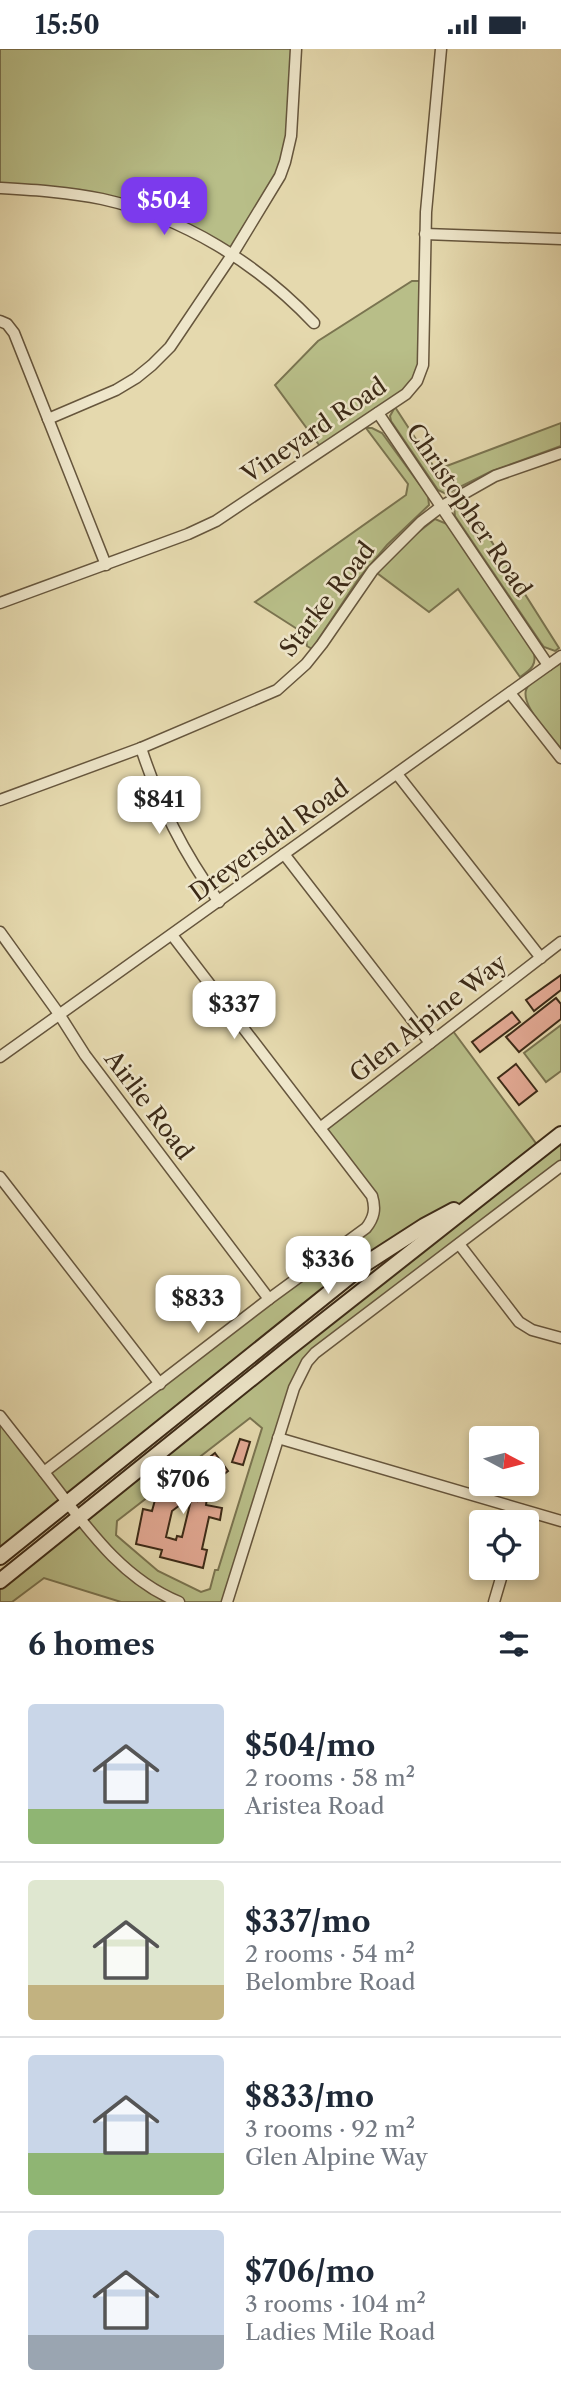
<!DOCTYPE html>
<meta charset="utf-8">
<style>
body{margin:0;font-family:"Libre Caslon Text",serif;background:#f2f2f3;color:#1f2937;height:100vh;display:flex;flex-direction:column;font-size:26px;white-space:nowrap}
*{box-sizing:border-box;margin:0}
p{font-size:23px;color:#747a83}
.icon{flex:none;width:38px;height:38px;fill:none;stroke:currentColor;stroke-width:2;stroke-linecap:round;stroke-linejoin:round}
.map{position:relative;height:1553px;overflow:hidden}
.sheet{display:flex;flex-direction:column;background:#fff;flex:1}
.sheet>*{flex:none}
.needle{width:46px;rotate:97deg}
.controls{position:absolute;left:469px;top:1377px;display:grid;gap:14px}
.controls a{display:grid;place-items:center;width:70px;height:70px;border-radius:7px;background:#fff;box-shadow:0 4px 10px #0003;font-size:35px}
.price{position:absolute;translate:-50% -60px;padding:0 16px;border-radius:14px;background:#fff;color:#222;font-size:23px;line-height:46px;filter:drop-shadow(0 2px 4px #0008)}
.price::after{content:'';position:absolute;left:50%;top:42px;width:21px;height:16px;margin-left:-10px;background:inherit;clip-path:polygon(0 0,100% 0,50% 100%)}
.price.selected{background:#7c3aed;color:#fff}
ul{padding:0;list-style:none}
li{display:flex;align-items:center;gap:21px;height:175px;padding:0 28px}
li+li{border-top:2px solid #e0e1e3}
li span{display:grid;place-items:center;flex:none;width:196px;height:140px;border-radius:7px;color:#555}
li>.icon{margin-inline-start:auto}
span .icon{width:84px;height:84px;fill:#fffc;stroke-width:1}
li b{font-size:30px}
h2{display:flex;justify-content:space-between;align-items:center;height:84px;padding:0 28px;font-size:30px}
.status{display:flex;justify-content:space-between;align-items:center;height:49px;padding:0 35px;background:#fff;direction:ltr}
.status svg{height:19px;fill:currentColor}
.map>svg:first-child{display:block}
.green{fill:#b8be88;stroke:#7a7450;stroke-width:2;fill-rule:evenodd}
.building{fill:#e3a994;stroke:#3c2a17;stroke-width:2}
.lines{fill:none;stroke-linecap:round;stroke-linejoin:round}
.street-casing{stroke:#66563d;stroke-width:13}
.secondary-casing{stroke:#3c2a17;stroke-width:18}
.street{stroke:#eee6ca;stroke-width:10}
.secondary{stroke:#eee6ca;stroke-width:14}
.labels{text-anchor:middle;dominant-baseline:central;stroke-width:5;stroke-linejoin:round;paint-order:stroke}
.street-label{font-size:24px;fill:#3c2a17;stroke:#eee6ca}
</style>
<div class="status"><b>15:50</b><svg viewBox="0 0 49 12"><path d="M0 12V9h3v3zM5 12V6h3v6zM10 12V3h3v9zM15 12V0h3v12zM26 1h20v11H26zM47 4h2v5h-2z"/></svg></div>
<div class="map">
<svg width="561" height="1553" viewBox="0 0 561 1553">
<rect width="100%" height="100%" fill="#e5d9ae"/>
<filter id="stains"><feTurbulence type="fractalNoise" baseFrequency=".00286" numOctaves="4"/><feColorMatrix values="0 0 0 0 .2 0 0 0 0 .09 0 0 0 0 .02 0 0 0 .5 -.17"/></filter>
<radialGradient id="worn" r=".72"><stop offset=".6" stop-color="#630" stop-opacity="0"/><stop offset="1" stop-color="#630" stop-opacity=".3"/></radialGradient>
<g class="green">
<path d="M0,0H294L289,92L278,126L230,204L219,197L114,153L0,139Z"/>
<path d="M412,232H424L422,317L409,341L322,400L275,336L318,292Z"/>
<path d="M395,358L436,421L561,374V397L492,422L446,445L438,441L391,372L390,367Z"/>
<path d="M366,379H372L382,384L428,447L429,456L387,496L359,529L312,600L307,597L305,585L255,553L406,446L408,435Z"/>
<path d="M464,449L559,599L555,602L544,598L541,594L455,467L454,458Z"/>
<path d="M435,470L447,475L533,601C538,615 531,621 520,628L458,540L429,563L377,524L402,496Z"/>
<path d="M561,614V700C551,686 514,651 529,636C538,627 551,621 561,614Z"/>
<path d="M561,976V1022L546,1033L524,1004Z"/>
<path d="M450,978L541,1101L561,1085V1117L307,1313L227,1553H121L44,1529L12,1553H0V1532L479,1149L424,1177L0,1508V1375L4,1372L44,1423L366,1179L374,1156L320,1079ZM250,1369L262,1379L218,1521H215L210,1540L201,1543L158,1522L116,1486L117,1472Z"/>
</g>
<g class="building">
<path d="M561,926V941L534,962L526,951Z"/>
<path d="M556,949L561,955V970L519,1003L506,988Z"/>
<path d="M512,963L520,973L480,1003L472,993Z"/>
<path d="M516,1015L537,1042L519,1056L498,1029Z"/>
<path d="M240,1390L250,1393L243,1416L232,1413Z"/>
<path d="M215,1404L228,1422L210,1436L209,1434L172,1462L166,1488L176,1491L177,1487L182,1488L191,1451L197,1452L198,1447L207,1449L206,1456L222,1459L220,1471L209,1468L202,1500L207,1501L203,1519L160,1508L162,1501L136,1495L143,1460L152,1462L155,1451Z"/>
</g>
<g class="lines">
<g class="street-casing">
<g id="street">
<path d="M0,139C34,141 69,143 102,150C183,168 257,214 314,274"/>
<path d="M425,185L561,190"/>
<path d="M0,272L7,275L14,284L106,516"/>
<path d="M378,364L548,616"/>
<path d="M48,370L116,341L136,329L152,316L170,298L232,206L280,127L285,113L291,87L296,0"/>
<path d="M0,554L188,485L216,472L406,345L417,332L423,316L426,163L441,0"/>
<path d="M510,644L561,709"/>
<path d="M141,699C160,757 183,803 219,853"/>
<path d="M397,725L541,909"/>
<path d="M0,751L141,699L277,641L306,615L322,595L373,521L421,473L442,457L495,427L561,404"/>
<path d="M284,805L430,994"/>
<path d="M0,883L59,965L85,1006L269,1250"/>
<path d="M0,1008L561,607"/>
<path d="M320,1079L561,893"/>
<path d="M0,1128L160,1335"/>
<path d="M459,1195L519,1273L532,1281L561,1289"/>
<path d="M0,1367C17,1389 34,1410 50,1431C87,1479 122,1530 179,1553"/>
<path d="M278,1389L561,1472"/>
<path d="M44,1423L269,1250L366,1179C374,1169 376,1160 372,1147L172,886"/>
<path d="M519,1474L522,1461"/>
<path d="M227,1553L294,1339L307,1313L315,1304L561,1117"/>
<path d="M494,1553L504,1519"/>
</g>
</g>
<g class="secondary-casing">
<g id="secondary">
<path d="M0,1508L365,1215L424,1177L454,1161"/>
<path d="M0,1532L288,1300L561,1085"/>
</g>
</g>
<use href="#street" class="street"/>
<use href="#secondary" class="secondary"/>
</g>
<g class="labels">
<g class="street-label">
<text transform="translate(314 381) rotate(-34)">Vineyard Road</text>
<text transform="translate(469 461) rotate(56)">Christopher Road</text>
<text transform="translate(327 550) rotate(-52)">Starke Road</text>
<text transform="translate(269 791) rotate(-36)">Dreyersdal Road</text>
<text transform="translate(428 969) rotate(-38)">Glen Alpine Way</text>
<text transform="translate(149 1056) rotate(53)">Airlie Road</text>
</g>
</g>
<rect width="100%" height="100%" filter="url(#stains)"/>
<rect width="100%" height="100%" fill="url(#worn)"/>
</svg>
<div class="controls">
<a><svg class="needle" viewBox="-14 -14 28 28"><path d="M0-13l5 13h-10z" fill="#e53935"/><path d="M0 13l5-13h-10z" fill="#747a83"/></svg></a>
<a><svg class="icon" aria-label="locate" viewBox="0 0 24 24"><circle cx="12" cy="12" r="6"/><path d="M12 2v4M12 18v4M2 12h4M18 12h4"/></svg></a>
</div>
<b class="price selected" style="left:164px;top:188px">$504</b>
<b class="price" style="left:159px;top:787px">$841</b>
<b class="price" style="left:234px;top:992px">$337</b>
<b class="price" style="left:328px;top:1247px">$336</b>
<b class="price" style="left:198px;top:1286px">$833</b>
<b class="price" style="left:183px;top:1467px">$706</b>
</div>
<section class="sheet">
<h2>6 homes<svg class="icon" aria-label="filters" viewBox="0 0 24 24"><path d="M4 7h16M4 17h16"/><circle cx="9" cy="7" r="2"/><circle cx="15" cy="17" r="2"/></svg></h2>
<ul>
<li><span style="background:linear-gradient(#c9d6e8 75%,#8fb573 0)"><svg class="icon" aria-label="home" viewBox="0 0 24 24"><path d="M3 11l9-7 9 7M6 9v11h12V9"/></svg></span><div><b>$504/mo</b><p>2 rooms · 58 m²</p><p>Aristea Road</p></div></li>
<li><span style="background:linear-gradient(#dfe7d0 75%,#c2b280 0)"><svg class="icon" aria-label="home" viewBox="0 0 24 24"><path d="M3 11l9-7 9 7M6 9v11h12V9"/></svg></span><div><b>$337/mo</b><p>2 rooms · 54 m²</p><p>Belombre Road</p></div></li>
<li><span style="background:linear-gradient(#c9d6e8 70%,#8fb573 0)"><svg class="icon" aria-label="home" viewBox="0 0 24 24"><path d="M3 11l9-7 9 7M6 9v11h12V9"/></svg></span><div><b>$833/mo</b><p>3 rooms · 92 m²</p><p>Glen Alpine Way</p></div></li>
<li><span style="background:linear-gradient(#c9d6e8 75%,#9aa5b1 0)"><svg class="icon" aria-label="home" viewBox="0 0 24 24"><path d="M3 11l9-7 9 7M6 9v11h12V9"/></svg></span><div><b>$706/mo</b><p>3 rooms · 104 m²</p><p>Ladies Mile Road</p></div></li>
</ul>
</section>
